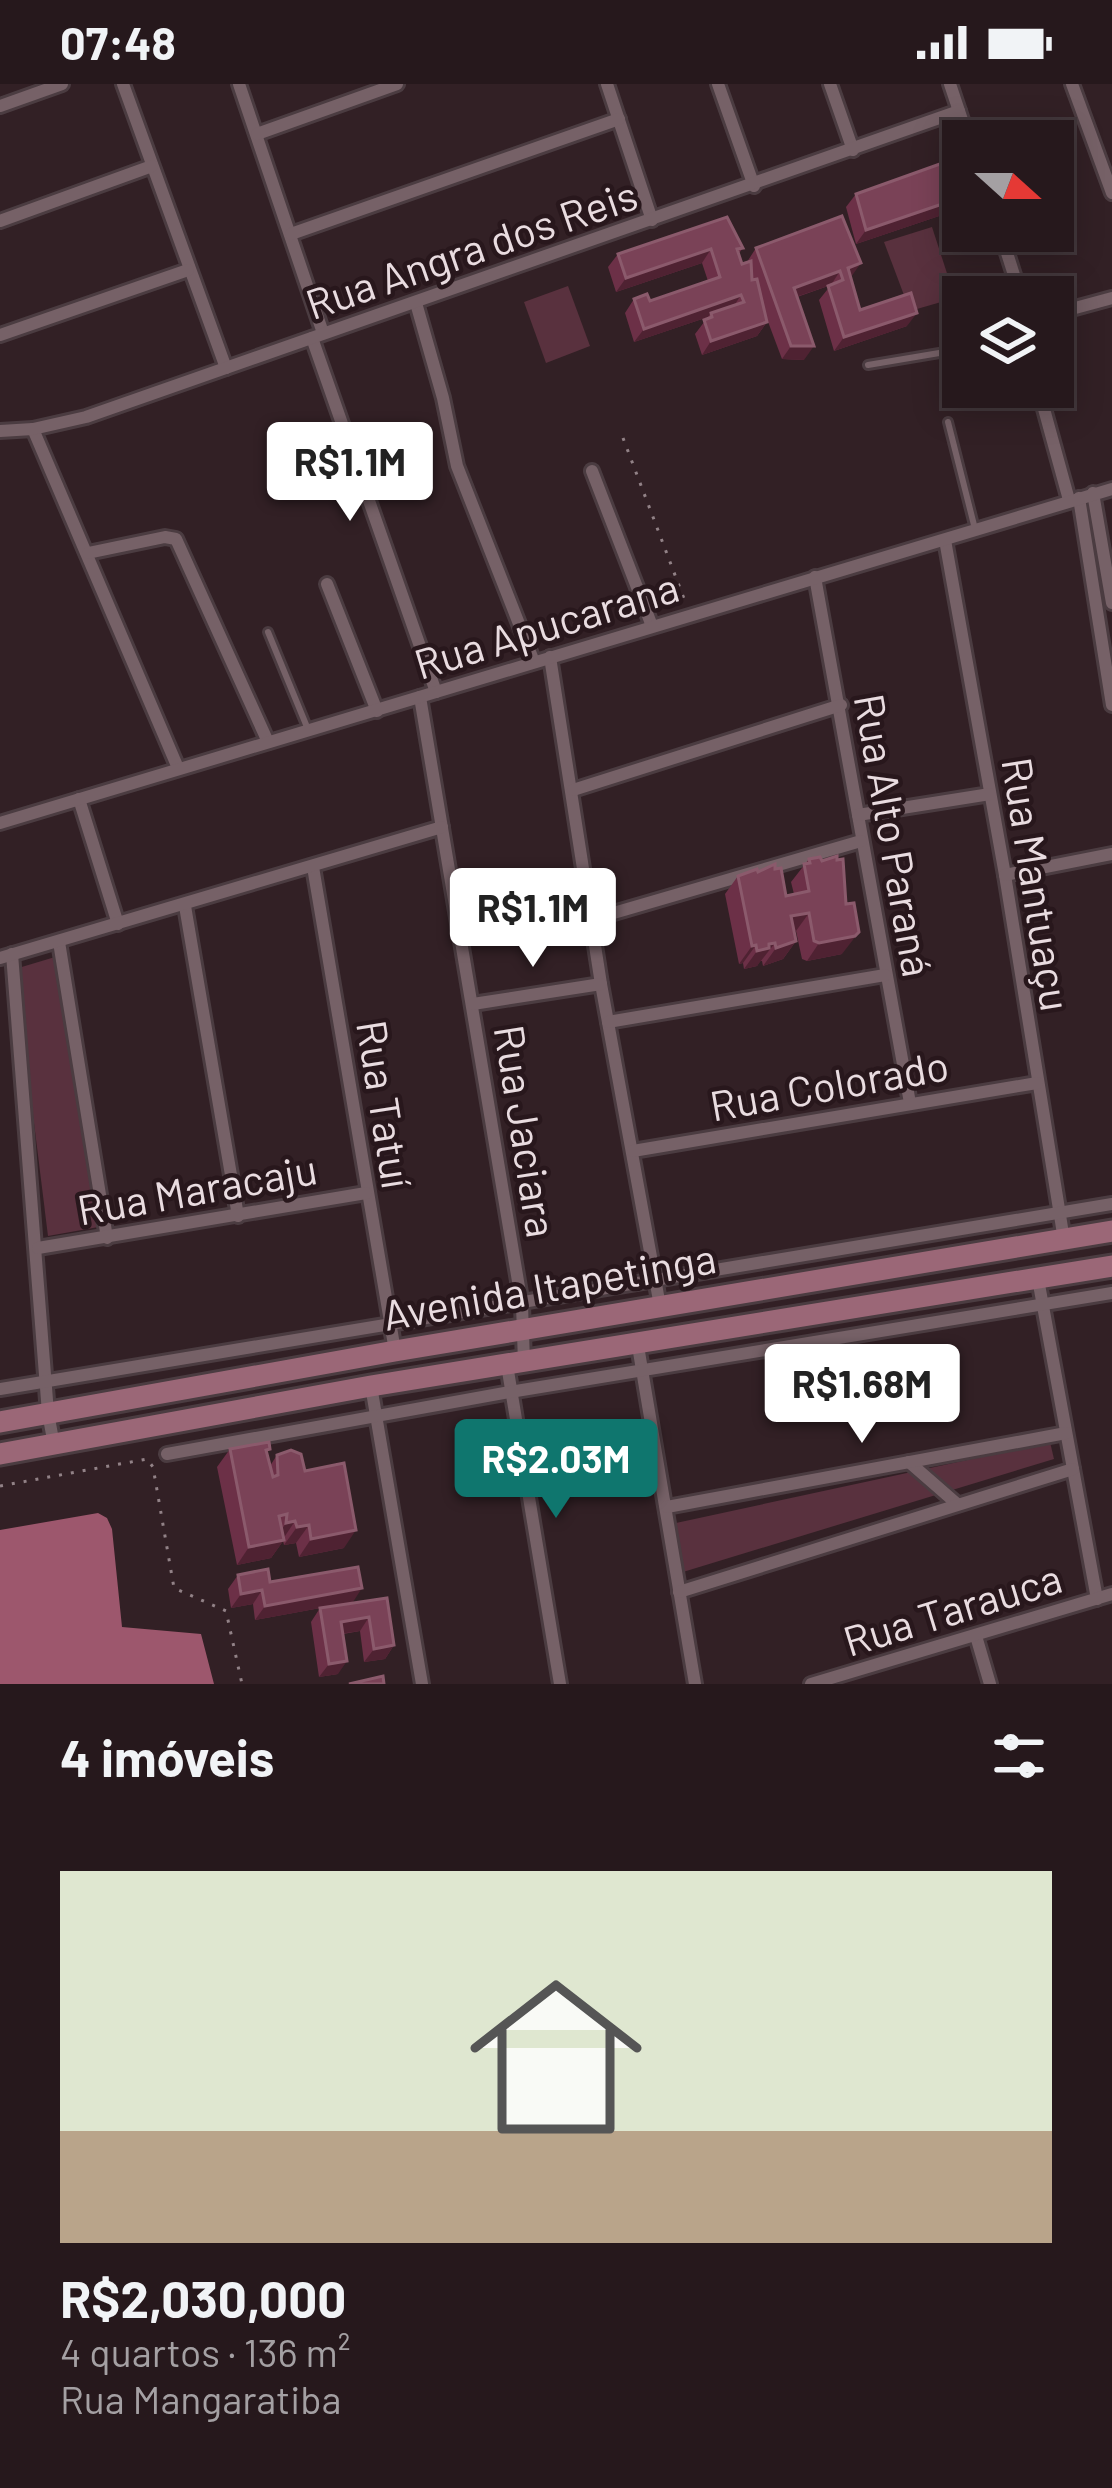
<!DOCTYPE html>
<html lang="pt">
<meta charset="utf-8">
<style>
body{margin:0;font-family:Barlow,sans-serif;background:#2e2125;color:#f1f3f6;height:100vh;display:flex;flex-direction:column;font-size:45px;white-space:nowrap}
*{box-sizing:border-box;margin:0}
p{font-size:39px;color:#a4a0a3}
.icon{flex:none;width:66px;height:66px;fill:none;stroke:currentColor;stroke-width:2;stroke-linecap:round;stroke-linejoin:round}
.map{position:relative;height:1600px;overflow:hidden}
.drawer{display:flex;flex-direction:column;background:#26181c;flex:1}
.drawer>*{flex:none}
.needle{width:78px;rotate:111deg}
.tools{position:absolute;left:942px;top:36px;display:grid;gap:24px}
.tools a{display:grid;place-items:center;width:132px;height:132px;border-radius:0px;background:#26181c;box-shadow:0 6px 30px #0003,0 0 0 3px #42373b;font-size:60px}
.price{position:absolute;translate:-50% -102px;padding:0 27px;border-radius:12px;background:#fff;color:#222;font-size:39px;line-height:78px;filter:drop-shadow(0 3px 6px #0008)}
.price::after{content:'';position:absolute;left:50%;top:72px;width:36px;height:27px;margin-left:-18px;background:inherit;clip-path:polygon(0 0,100% 0,50% 100%)}
.price.on{background:#0f766e;color:#fff}
ul{padding:0;list-style:none}
li{display:grid;align-content:center;gap:24px;height:636px;padding:0 60px}
li+li{border-top:3px solid #42373b}
li span{display:grid;place-items:center;height:372px;border-radius:0px;color:#555}
li>.icon{margin-inline-start:auto}
span .icon{width:216px;height:216px;fill:#fffc;stroke-width:1}
li b{font-size:51px}
h2{display:flex;justify-content:space-between;align-items:center;height:144px;padding:0 60px;font-size:51px}
.status{display:flex;justify-content:space-between;align-items:center;height:84px;padding:0 60px;background:#26181c;direction:ltr}
.status svg{height:33px;fill:currentColor}
.map>svg:first-child{display:block}
.green{fill:#59313e}
.water{fill:#9d576d}
.lines{fill:none;stroke-linecap:round;stroke-linejoin:round}
.service-casing{stroke:#4b3c41;stroke-width:12}
.minor-casing{stroke:#4b3c41;stroke-width:18}
.primary-casing{stroke:#4b3c41;stroke-width:27}
.path{stroke:#928287;stroke-width:3;stroke-dasharray:3 9;stroke-linecap:butt}
.service{stroke:#766167;stroke-width:6}
.minor{stroke:#766167;stroke-width:12}
.primary{stroke:#9b6777;stroke-width:21}
.wall{fill:#6c3047}
.shaded-wall{fill:#4f2232}
.building{fill:#7a4257;stroke:#8b5a6c;stroke-width:3}
.labels{text-anchor:middle;dominant-baseline:central;stroke-width:9;stroke-linejoin:round;paint-order:stroke}
.street-label{font-size:42px;fill:#e9dce0;stroke:#28171c}
</style>
<div class="status"><b>07:48</b><svg viewBox="0 0 49 12"><path d="M0 12V9h3v3zM5 12V6h3v6zM10 12V3h3v9zM15 12V0h3v12zM26 1h20v11H26zM47 4h2v5h-2z"/></svg></div>
<div class="map">
<svg width="1112" height="1600" viewBox="0 0 1112 1600">
<rect width="100%" height="100%" fill="#322025"/>
<g class="green">
<path d="M932,143L955,214L910,227L884,158Z"/>
<path d="M568,202L590,262L546,279L524,218Z"/>
<path d="M55,873L104,1142L48,1152L15,885Z"/>
<path d="M1050,1358L1054,1375L683,1488L676,1439Z"/>
</g>
<path class="water" d="M98,1429L107,1434L112,1445L122,1543L201,1550L214,1600H0V1446Z"/>
<g class="lines">
<g class="service-casing">
<g id="service">
<path d="M868,281L963,265"/>
<path d="M948,338L975,445"/>
<path d="M268,548L307,643"/>
</g>
</g>
<g class="minor-casing">
<g id="minor">
<path d="M123,0L226,284"/>
<path d="M239,0L323,249"/>
<path d="M607,0L652,136"/>
<path d="M718,0L754,102"/>
<path d="M830,0L853,66"/>
<path d="M950,0L969,57"/>
<path d="M1072,0L1112,109"/>
<path d="M0,22L62,0"/>
<path d="M257,50L397,0"/>
<path d="M0,137L152,82"/>
<path d="M1000,147L1021,213"/>
<path d="M291,150L619,35"/>
<path d="M416,219L443,314L457,382L534,578"/>
<path d="M1053,230L1112,214"/>
<path d="M0,251L188,186"/>
<path d="M312,254L436,608"/>
<path d="M1038,303L1069,416"/>
<path d="M33,345L178,684"/>
<path d="M0,347L33,345L86,333L959,27"/>
<path d="M592,387L652,542"/>
<path d="M1093,409L1112,519"/>
<path d="M1079,414L1112,621"/>
<path d="M945,456L1005,791L1064,1156"/>
<path d="M88,469L165,453L176,455L268,658"/>
<path d="M815,493L910,1019"/>
<path d="M327,500L377,627"/>
<path d="M550,573L601,900L660,1222"/>
<path d="M420,613L522,1221L524,1278"/>
<path d="M573,706L841,621"/>
<path d="M79,715L118,840"/>
<path d="M858,731L990,710"/>
<path d="M0,739L1112,405"/>
<path d="M313,783L395,1267"/>
<path d="M1005,791L1112,770"/>
<path d="M185,822L238,1132"/>
<path d="M593,835L861,757"/>
<path d="M59,858L107,1154"/>
<path d="M12,870L48,1329L54,1361"/>
<path d="M0,874L442,743"/>
<path d="M473,920L601,900"/>
<path d="M608,938L885,891"/>
<path d="M633,1067L1037,999"/>
<path d="M38,1164L366,1109"/>
<path d="M1038,1195L1097,1515"/>
<path d="M638,1262L695,1600"/>
<path d="M507,1281L560,1600"/>
<path d="M371,1302L422,1600"/>
<path d="M0,1305L1112,1120"/>
<path d="M167,1370L510,1308L1112,1209"/>
<path d="M909,1378L956,1419"/>
<path d="M667,1423L1066,1349"/>
<path d="M679,1508L1073,1385"/>
<path d="M976,1552L990,1600"/>
<path d="M811,1600L1112,1510"/>
</g>
</g>
<g class="primary-casing">
<g id="primary">
<path d="M0,1338L395,1267L1112,1147"/>
<path d="M0,1370L371,1302L1112,1182"/>
</g>
</g>
<g class="path">
<path d="M623,354L686,520"/>
<path d="M0,1402L147,1375L153,1383L174,1504L226,1527L242,1600"/>
</g>
<use href="#service" class="service"/>
<use href="#minor" class="minor"/>
<use href="#primary" class="primary"/>
</g>
<g class="wall">
<path d="M856,110L945,130L856,160L846,123Z"/>
<path d="M842,132L850,193L860,226L907,242L834,267L819,216L831,201L797,213L804,276L782,275L764,227L767,238L757,252L702,271L695,250L708,233L634,258L625,229L634,215L650,217L708,197L702,179L616,208L608,183L618,170L743,164L739,169L742,180L747,178L756,164Z"/>
<path d="M809,775L842,870L807,877L802,875L796,847H794L796,857L783,875L763,882L762,877H760L757,882L744,885L743,879L739,880L725,810L738,792L758,788L786,812L794,810L791,798Z"/>
<path d="M230,1365L267,1370L270,1382L277,1371L305,1387L344,1464L299,1473L296,1459L284,1461L283,1457L271,1474L237,1481L217,1383Z"/>
<path d="M238,1491L270,1498L353,1518L255,1536L253,1520L231,1524L228,1505Z"/>
<path d="M387,1514L394,1561L385,1575L364,1578L360,1547L343,1550L338,1590L319,1593L311,1538L320,1524Z"/>
</g>
<g class="shaded-wall">
<path d="M954,116L945,130L856,160L866,146Z"/>
<path d="M711,165L702,179L616,208L626,194Z"/>
<path d="M861,179L851,193L848,184Z"/>
<path d="M840,187L831,201L784,217L794,204Z"/>
<path d="M741,211L732,225L711,229L708,233L634,258L644,245Z"/>
<path d="M917,229L907,242L834,267L844,253Z"/>
<path d="M767,238L757,252L702,271L711,257Z"/>
<path d="M791,262H814L804,276L782,275Z"/>
<path d="M809,829L796,847L779,850L791,832Z"/>
<path d="M859,848L842,870L807,877L819,859Z"/>
<path d="M796,857L783,875L763,882L776,864Z"/>
<path d="M775,859L757,882L744,885L757,867L769,860Z"/>
<path d="M756,861L743,879L739,880L752,862Z"/>
<path d="M295,1437L283,1455L274,1457L286,1439Z"/>
<path d="M309,1441L296,1459L284,1461L297,1443Z"/>
<path d="M356,1446L344,1464L299,1473L311,1455Z"/>
<path d="M284,1456L271,1474L237,1481L249,1463Z"/>
<path d="M362,1504L353,1518L255,1536L265,1522Z"/>
<path d="M262,1506L253,1520L231,1524L241,1510Z"/>
<path d="M369,1533L360,1547L332,1551L341,1538Z"/>
<path d="M394,1561L385,1575L364,1578L374,1565Z"/>
<path d="M347,1577L338,1590L319,1593L329,1580Z"/>
</g>
<g class="building">
<path d="M940,80L954,116L866,146L856,110Z"/>
<path d="M842,132L861,179L848,184L860,226L911,209L917,229L844,253L828,202L843,196L840,187L794,204L814,262H791L756,164Z"/>
<path d="M727,133L743,164L737,165L742,180L751,177L752,196L757,195L767,238L711,257L704,236L712,233L711,229L744,218L741,211L644,245L634,215L647,210L650,217L720,193L711,165L626,194L618,170Z"/>
<path d="M837,772V776L843,775L846,820L854,819L859,848L855,852L819,859L814,857L809,829L791,832L796,857L776,864L775,859L769,860V864L757,867L756,861L752,862L738,792L757,785L758,788L775,780V785L781,784L786,812L809,807L804,780L810,779L809,775L820,773L822,777Z"/>
<path d="M269,1358L270,1365L266,1366L273,1393L278,1391L277,1371L291,1366L301,1370L305,1387L344,1379L356,1446L311,1455L309,1441L297,1443L295,1437L286,1439L287,1430L279,1432L284,1456L249,1463L230,1365Z"/>
<path d="M358,1483L362,1504L265,1522L262,1506L241,1510L238,1491L268,1485L270,1498Z"/>
<path d="M387,1514L394,1561L374,1565L369,1533L341,1538L347,1577L329,1580L320,1524Z"/>
<path d="M383,1592L384,1600H349Z"/>
</g>
<g class="labels">
<g class="street-label">
<text transform="translate(471 164) rotate(-19)">Rua Angra dos Reis</text>
<text transform="translate(546 540) rotate(-17)">Rua Apucarana</text>
<text transform="translate(895 751) rotate(80)">Rua Alto Paraná</text>
<text transform="translate(1038 800) rotate(81)">Rua Mantuaçu</text>
<text transform="translate(829 1000) rotate(-10)">Rua Colorado</text>
<text transform="translate(386 1020) rotate(81)">Rua Tatuí</text>
<text transform="translate(527 1047) rotate(81)">Rua Jaciara</text>
<text transform="translate(197 1104) rotate(-10)">Rua Maracaju</text>
<text transform="translate(549 1201) rotate(-10)">Avenida Itapetinga</text>
<text transform="translate(952 1524) rotate(-17)">Rua Tarauca</text>
</g>
</g>
</svg>
<div class="tools">
<a><svg class="needle" viewBox="-14 -14 28 28"><path d="M0-13l5 13h-10z" fill="#e53935"/><path d="M0 13l5-13h-10z" fill="#a4a0a3"/></svg></a>
<a><svg class="icon" aria-label="layers" viewBox="0 0 24 24"><path d="M12 4l9 5-9 5-9-5zM3 14l9 5 9-5"/></svg></a>
</div>
<b class="price" style="left:350px;top:440px">R$1.1M</b>
<b class="price" style="left:533px;top:886px">R$1.1M</b>
<b class="price" style="left:862px;top:1362px">R$1.68M</b>
<b class="price on" style="left:556px;top:1437px">R$2.03M</b>
</div>
<section class="drawer">
<h2>4 imóveis<svg class="icon" aria-label="filters" viewBox="0 0 24 24"><path d="M4 7h16M4 17h16"/><circle cx="9" cy="7" r="2"/><circle cx="15" cy="17" r="2"/></svg></h2>
<ul>
<li><span style="background:linear-gradient(#dfe7d0 70%,#b9a48a 0)"><svg class="icon" aria-label="home" viewBox="0 0 24 24"><path d="M3 11l9-7 9 7M6 9v11h12V9"/></svg></span><div><b>R$2,030,000</b><p>4 quartos · 136 m²</p><p>Rua Mangaratiba</p></div></li>
</ul>
</section>
